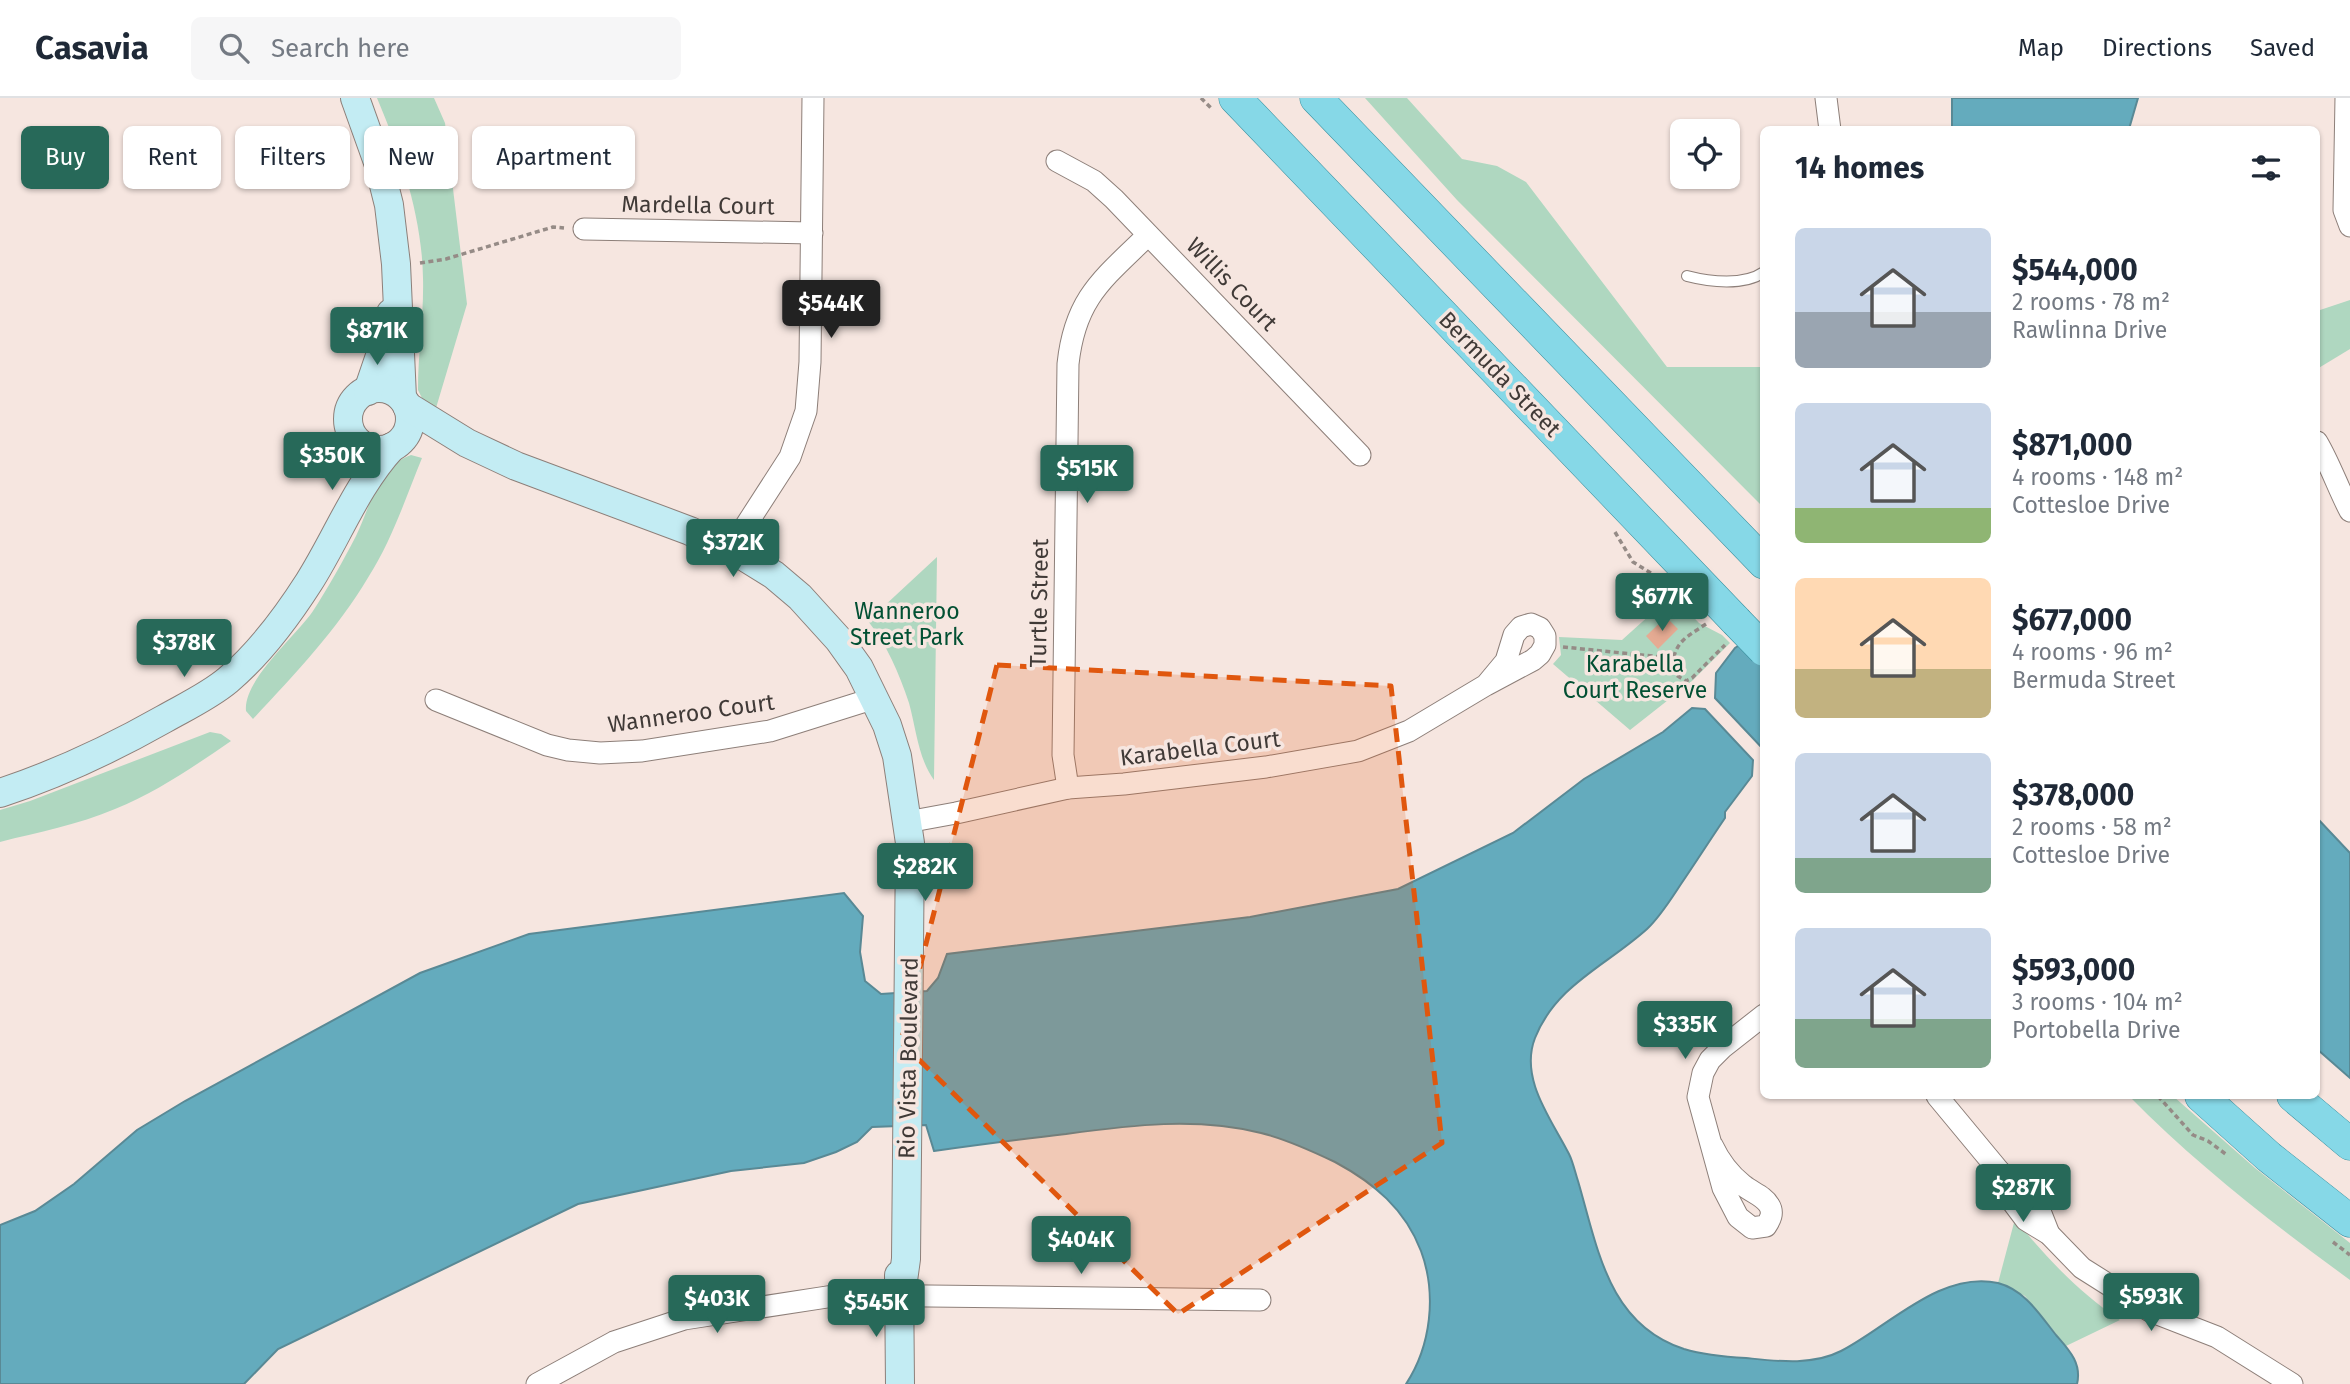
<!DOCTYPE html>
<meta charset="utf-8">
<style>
body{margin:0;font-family:"Fira Sans",sans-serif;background:#f6f6f7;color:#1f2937;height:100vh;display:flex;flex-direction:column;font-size:26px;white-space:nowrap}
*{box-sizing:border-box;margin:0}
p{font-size:23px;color:#747a83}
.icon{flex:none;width:38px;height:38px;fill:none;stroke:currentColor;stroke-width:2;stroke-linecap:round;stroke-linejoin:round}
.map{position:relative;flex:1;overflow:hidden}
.sheet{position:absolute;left:1760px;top:28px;width:560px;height:973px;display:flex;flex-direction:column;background:#fff;border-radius:10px;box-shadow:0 2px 5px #0004}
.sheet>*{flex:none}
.banner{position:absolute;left:21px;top:28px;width:665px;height:63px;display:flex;gap:14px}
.controls{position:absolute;left:1670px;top:21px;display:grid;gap:14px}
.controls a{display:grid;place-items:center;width:70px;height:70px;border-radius:10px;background:#fff;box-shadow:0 2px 5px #0004;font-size:35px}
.price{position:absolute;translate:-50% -60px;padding:0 16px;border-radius:7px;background:#276959;color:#fff;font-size:23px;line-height:46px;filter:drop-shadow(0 2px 4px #0008)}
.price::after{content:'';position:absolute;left:50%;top:42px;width:21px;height:16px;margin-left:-10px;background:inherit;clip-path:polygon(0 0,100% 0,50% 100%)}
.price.on{background:#222;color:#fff}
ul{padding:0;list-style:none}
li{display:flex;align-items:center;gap:21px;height:175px;padding:0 35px}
li span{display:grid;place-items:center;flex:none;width:196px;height:140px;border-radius:10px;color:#555}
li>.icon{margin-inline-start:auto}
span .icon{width:84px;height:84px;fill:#fffc;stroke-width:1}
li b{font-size:30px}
h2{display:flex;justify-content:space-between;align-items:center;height:84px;padding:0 35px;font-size:30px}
.tag{padding:0 24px;border-radius:10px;background:#fff;box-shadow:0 2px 5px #0004;font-size:24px;line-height:63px}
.tag.on{background:#276959;color:#fff}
header{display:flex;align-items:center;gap:42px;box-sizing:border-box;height:98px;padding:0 35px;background:#fff;border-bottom:2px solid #e0e1e3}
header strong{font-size:33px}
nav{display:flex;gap:38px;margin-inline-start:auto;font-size:24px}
.search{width:490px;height:63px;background:#f6f6f7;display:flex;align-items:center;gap:18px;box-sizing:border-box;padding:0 24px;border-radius:10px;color:#747a83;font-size:26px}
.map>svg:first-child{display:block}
.green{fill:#afd7c0}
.water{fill:#64abbd;stroke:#598995;stroke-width:2}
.building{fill:#e5ab93}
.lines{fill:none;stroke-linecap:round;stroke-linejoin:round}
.lane-casing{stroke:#8d7f79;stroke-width:12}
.street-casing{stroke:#8d7f79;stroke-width:23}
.secondary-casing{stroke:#8d7f79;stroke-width:30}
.primary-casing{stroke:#3a909f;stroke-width:33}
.path{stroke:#958b86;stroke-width:3.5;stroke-dasharray:5 3.5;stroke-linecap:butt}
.lane{stroke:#fff;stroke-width:10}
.street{stroke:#fff;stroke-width:21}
.secondary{stroke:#c3ecf3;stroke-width:28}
.primary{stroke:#86d8e7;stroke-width:32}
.primary-bridge-casing{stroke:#3a909f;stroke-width:33;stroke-linecap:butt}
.primary-bridge{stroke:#86d8e7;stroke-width:32}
.marked{fill:#e0570e;fill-opacity:0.2;stroke:#e0570e;stroke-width:5;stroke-dasharray:14 9;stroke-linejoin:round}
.labels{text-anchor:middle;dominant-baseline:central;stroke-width:7;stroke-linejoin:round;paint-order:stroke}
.street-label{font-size:23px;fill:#403a37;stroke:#f6e6e0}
.park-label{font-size:23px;fill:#025033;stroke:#f6e6e0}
</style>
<header>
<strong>Casavia</strong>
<div class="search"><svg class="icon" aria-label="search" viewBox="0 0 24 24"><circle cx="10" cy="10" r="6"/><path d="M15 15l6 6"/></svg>Search here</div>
<nav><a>Map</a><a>Directions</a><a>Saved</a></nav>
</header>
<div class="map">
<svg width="2350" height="1286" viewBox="0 0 2350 1286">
<rect width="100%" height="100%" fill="#f6e6e0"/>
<g class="green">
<path d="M377,0H434L445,25L467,206L436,310L423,302L418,292C418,255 424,217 423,180C422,118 401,57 377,0Z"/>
<path d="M1365,0H1407L1462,61L1497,68L1526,84L1667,269H1764V410L1457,102Z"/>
<path d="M2350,202V251L2317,271V213Z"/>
<path d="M411,357L422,360C406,399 392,442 369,478C337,532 295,576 253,621L246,613C243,582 295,539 313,513C328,490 343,463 356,438C370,409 378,368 411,357Z"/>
<path d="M937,459L934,682C918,660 916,630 909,605C899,575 887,547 868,523Z"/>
<path d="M1672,497L1699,525L1722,537L1730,545L1691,584L1630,632L1553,566L1561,557L1559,539L1622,542Z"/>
<path d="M210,634L221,636L231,643C193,669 157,694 115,711C78,727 38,734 0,744V712L30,703Z"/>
<path d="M2129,998H2173L2255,1070L2350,1145V1182C2271,1124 2198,1068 2129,998Z"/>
<path d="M2015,1121C2046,1160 2079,1194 2120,1222L2066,1248L2025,1198L1998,1185Z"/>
</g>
<g class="water">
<path d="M1952,0H2138L2129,31L1952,32Z"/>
<path d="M1764,531V652L1715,600L1716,575L1735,550Z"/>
<path d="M1692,610L1705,611L1753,662L1752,678L1725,714V720C1710,742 1696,764 1681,786C1671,801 1660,819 1647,831C1606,868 1556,887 1535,940C1519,981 1552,1022 1569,1056C1573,1064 1575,1074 1578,1083C1598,1151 1608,1226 1684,1251C1704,1257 1726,1259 1746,1260C1776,1263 1812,1268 1841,1253C1888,1229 1941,1172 1998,1185C2025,1192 2040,1217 2056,1237C2069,1252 2082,1265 2077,1286H1406C1431,1248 1437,1196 1421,1153C1405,1111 1374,1085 1335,1064C1312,1053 1286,1041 1261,1035C1196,1019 1132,1027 1066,1036C1022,1041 978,1047 934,1053L926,1027L872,1029L857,1044L836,1054L804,1065L731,1073L578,1106L278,1251L244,1286H0V1127L35,1113L74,1086L137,1032L185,1003L420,875L529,836L844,795L863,818L860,854L865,883L881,896L927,893L938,880L947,856L1250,819L1398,791L1513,735L1584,681L1663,634Z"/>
<path d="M2317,720L2350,755V980L2317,951Z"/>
</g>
<path class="building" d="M1666,519L1678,531L1658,551L1646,538Z"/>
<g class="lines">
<g class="lane-casing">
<path id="lane" d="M1687,178C1710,184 1744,188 1764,174"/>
</g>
<g class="street-casing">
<g id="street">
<path d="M1826,0L1830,32"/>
<path d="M2346,0L2344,112L2350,128"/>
<path d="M1057,63L1094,83L1114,101L1360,357"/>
<path d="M584,131L812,135"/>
<path d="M2317,344C2330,366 2338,390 2350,413"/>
<path d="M730,452L790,359L806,313L810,264L813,0"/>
<path d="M436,602L547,647L568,652L600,655L642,653L770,633L875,600"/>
<path d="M1068,690L1063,657L1068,266C1075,200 1103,181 1148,137"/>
<path d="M907,724L956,715L1068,690L1124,686L1266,669L1358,653L1409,633L1486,587L1533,562L1540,556L1545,547V538L1540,530L1531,526L1521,529L1514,537L1506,563L1486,587"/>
<path d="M1937,998L2000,1074L2021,1088L2038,1108L2049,1136"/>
<path d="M1712,1047C1719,1062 1729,1076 1743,1087C1751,1094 1764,1098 1769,1107C1774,1115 1770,1122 1766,1128L1752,1130L1738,1119L1723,1090L1698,999L1703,975L1710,962L1722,950L1764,917"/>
<path d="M2000,1074L2008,1098L2026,1122L2049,1136L2082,1170L2150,1213L2217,1239L2292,1286"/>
<path d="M537,1286L614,1244L684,1221L840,1197L1260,1202"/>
</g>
</g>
<g class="secondary-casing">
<g id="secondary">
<path d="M355,0L379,67L389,107L396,166L402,300"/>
<circle cx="379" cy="321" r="31"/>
<path d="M368,293L383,249L391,215"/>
<path d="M407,308L467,345L516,368L690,433L745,459L774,477L800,499L839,542L859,570L887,627L897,658L910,745L906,1161L901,1197"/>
<path d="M0,695C58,676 111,651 164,621C185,609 209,598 228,582C260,555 286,520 309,484C337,440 356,388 392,349"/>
<path d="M899,1177L900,1286"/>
</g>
</g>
<g class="primary-casing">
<g id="primary">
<path d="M1235,0L1736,523"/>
<path d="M1316,0L1764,465"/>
<path d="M2201,998L2269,1059L2350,1123"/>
<path d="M2293,998L2350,1046"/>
</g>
</g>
<g class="path">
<path d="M1201,0L1212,11"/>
<path d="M420,165L446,161L553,129L564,130"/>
<path d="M1615,434L1633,464L1659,480"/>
<path d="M1706,526C1685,540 1674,544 1672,571L1676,577L1686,583L1692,580L1725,547"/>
<path d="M1563,549L1672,560"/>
<path d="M2158,998L2193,1037L2208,1043L2227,1057"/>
<path d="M2333,1144L2350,1157"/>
</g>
<use href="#lane" class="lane"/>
<use href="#street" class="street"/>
<use href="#secondary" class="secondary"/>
<use href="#primary" class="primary"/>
<g class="primary-bridge-casing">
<path id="primary-bridge" d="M1736,523L1764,552"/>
</g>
<use href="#primary-bridge" class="primary-bridge"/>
</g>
<path class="marked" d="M997,567L1391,588L1442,1045L1178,1216L901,944Z"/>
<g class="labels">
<g class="street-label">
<text transform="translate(698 107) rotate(1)">Mardella Court</text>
<text transform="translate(1232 186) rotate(46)">Willis Court</text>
<text transform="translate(1500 276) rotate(46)">Bermuda Street</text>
<text transform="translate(1039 505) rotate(-89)">Turtle Street</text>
<text transform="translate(691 615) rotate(-8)">Wanneroo Court</text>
<text transform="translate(1200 650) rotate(-7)">Karabella Court</text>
<text transform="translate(908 960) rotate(-89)">Rio Vista Boulevard</text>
</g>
<g class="park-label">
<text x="907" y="513">Wanneroo<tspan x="907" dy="26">Street Park</tspan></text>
<text x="1635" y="566">Karabella<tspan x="1635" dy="26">Court Reserve</tspan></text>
</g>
</g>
</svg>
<div class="controls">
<a><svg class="icon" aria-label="locate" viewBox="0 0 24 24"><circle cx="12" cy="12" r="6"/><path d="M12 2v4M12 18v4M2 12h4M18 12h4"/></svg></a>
</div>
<b class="price on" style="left:831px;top:242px">$544K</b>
<b class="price" style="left:377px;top:269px">$871K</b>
<b class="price" style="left:332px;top:394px">$350K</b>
<b class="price" style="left:1087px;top:407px">$515K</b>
<b class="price" style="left:733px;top:481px">$372K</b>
<b class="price" style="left:1662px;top:535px">$677K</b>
<b class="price" style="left:184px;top:581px">$378K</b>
<b class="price" style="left:925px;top:805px">$282K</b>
<b class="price" style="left:1685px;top:963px">$335K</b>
<b class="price" style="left:2023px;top:1126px">$287K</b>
<b class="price" style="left:1081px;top:1178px">$404K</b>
<b class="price" style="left:2151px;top:1235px">$593K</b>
<b class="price" style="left:717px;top:1237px">$403K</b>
<b class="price" style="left:876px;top:1241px">$545K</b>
<div class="banner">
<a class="tag on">Buy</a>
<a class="tag">Rent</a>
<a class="tag">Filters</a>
<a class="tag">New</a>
<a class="tag">Apartment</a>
</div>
<section class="sheet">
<h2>14 homes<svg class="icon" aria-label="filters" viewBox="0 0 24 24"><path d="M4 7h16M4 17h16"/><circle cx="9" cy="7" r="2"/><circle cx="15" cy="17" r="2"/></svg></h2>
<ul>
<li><span style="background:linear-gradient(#c9d6e8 60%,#9aa5b1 0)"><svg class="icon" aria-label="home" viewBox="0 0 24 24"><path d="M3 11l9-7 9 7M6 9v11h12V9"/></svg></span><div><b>$544,000</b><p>2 rooms · 78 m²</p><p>Rawlinna Drive</p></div></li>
<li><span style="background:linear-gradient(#c9d6e8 75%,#8fb573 0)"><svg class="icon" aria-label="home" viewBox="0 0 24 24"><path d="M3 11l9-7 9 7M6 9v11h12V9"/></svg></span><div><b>$871,000</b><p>4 rooms · 148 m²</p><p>Cottesloe Drive</p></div></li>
<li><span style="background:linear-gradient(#ffd9b3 65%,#c2b280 0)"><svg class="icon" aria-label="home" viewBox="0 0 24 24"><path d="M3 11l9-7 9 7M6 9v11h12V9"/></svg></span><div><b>$677,000</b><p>4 rooms · 96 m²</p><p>Bermuda Street</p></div></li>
<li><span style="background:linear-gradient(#c9d6e8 75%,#7fa58c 0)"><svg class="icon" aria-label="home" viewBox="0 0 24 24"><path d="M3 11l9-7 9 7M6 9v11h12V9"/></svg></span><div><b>$378,000</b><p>2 rooms · 58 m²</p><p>Cottesloe Drive</p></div></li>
<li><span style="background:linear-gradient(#c9d6e8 65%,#7fa58c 0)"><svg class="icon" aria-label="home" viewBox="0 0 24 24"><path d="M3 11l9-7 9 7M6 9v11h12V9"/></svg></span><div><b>$593,000</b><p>3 rooms · 104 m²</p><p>Portobella Drive</p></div></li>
</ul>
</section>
</div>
